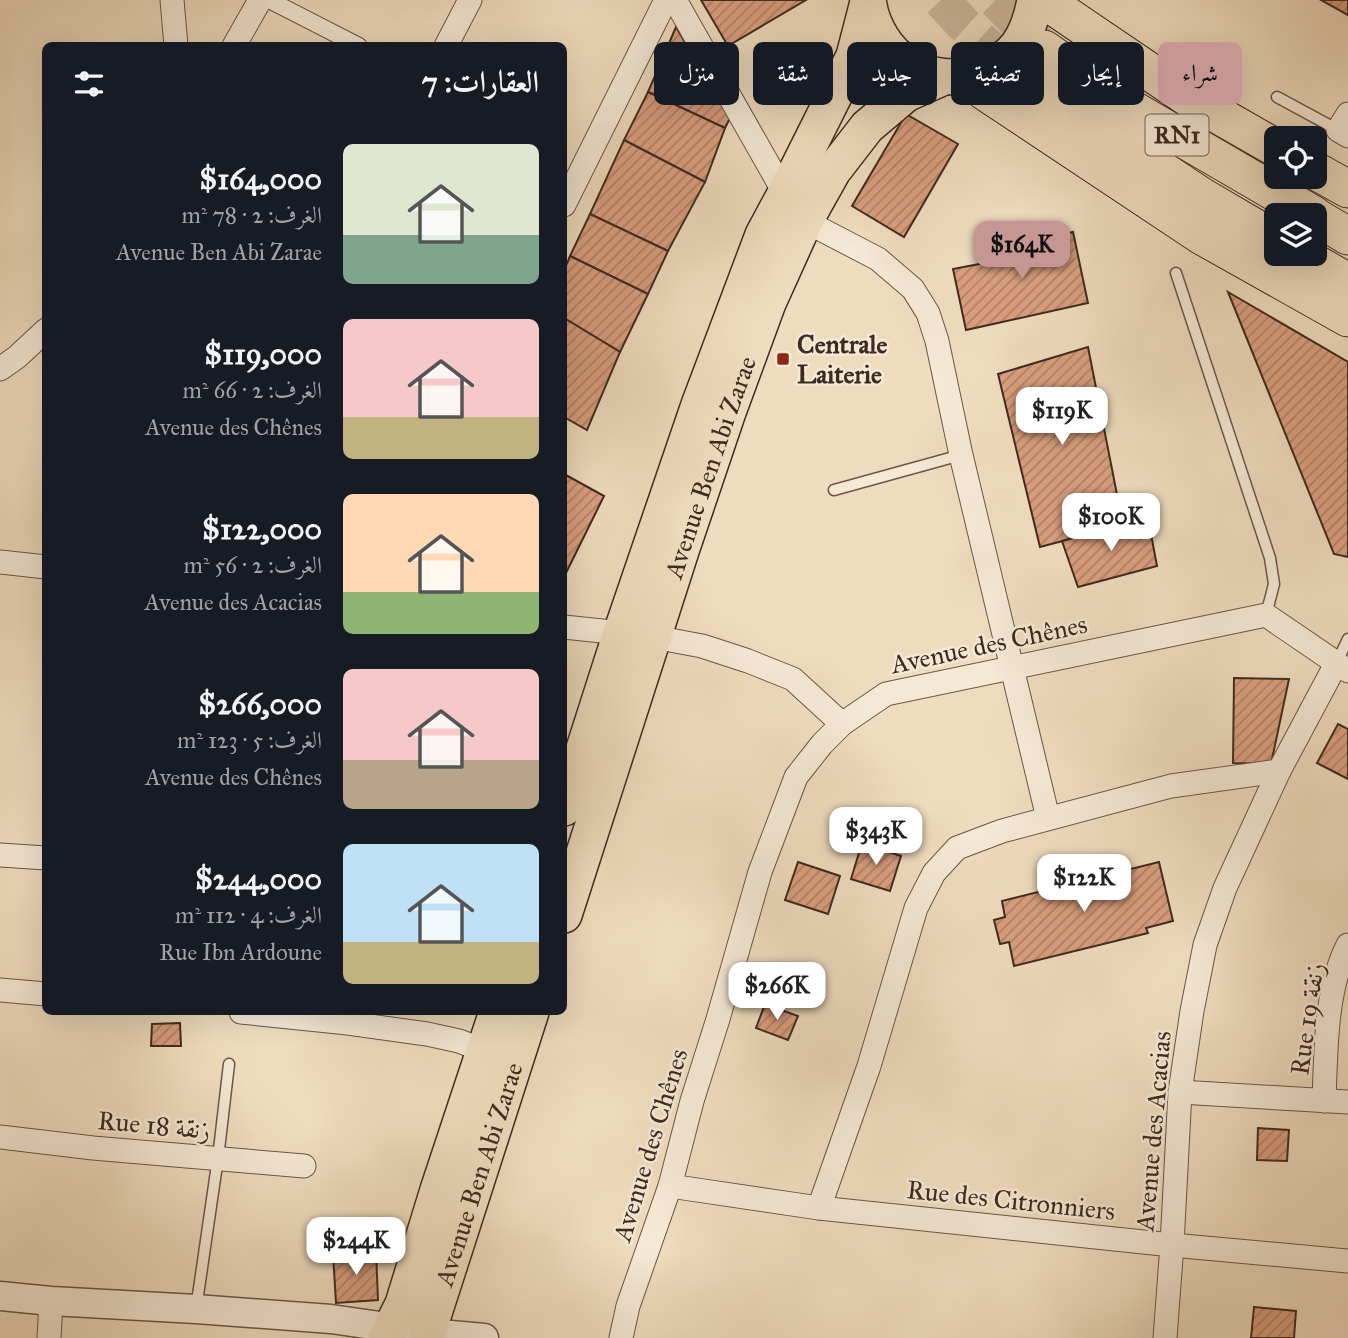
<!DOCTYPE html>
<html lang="ar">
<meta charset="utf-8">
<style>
body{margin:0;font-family:"IM FELL Great Primer",Amiri,serif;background:#242831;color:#f1f3f6;direction:rtl;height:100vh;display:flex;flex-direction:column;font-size:26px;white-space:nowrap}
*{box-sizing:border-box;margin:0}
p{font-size:23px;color:#9ea1a6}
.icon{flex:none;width:38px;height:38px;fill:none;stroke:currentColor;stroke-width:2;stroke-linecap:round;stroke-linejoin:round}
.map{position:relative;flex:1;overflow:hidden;direction:ltr}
.side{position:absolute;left:42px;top:42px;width:525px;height:973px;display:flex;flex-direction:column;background:#171b24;border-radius:10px;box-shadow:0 7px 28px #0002;direction:rtl}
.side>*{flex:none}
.guide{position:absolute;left:588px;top:42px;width:654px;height:63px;direction:rtl;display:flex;gap:14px}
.tools{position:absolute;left:1264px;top:126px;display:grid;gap:14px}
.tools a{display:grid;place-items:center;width:63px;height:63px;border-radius:10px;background:#171b24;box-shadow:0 7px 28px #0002;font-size:35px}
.price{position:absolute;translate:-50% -60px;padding:0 16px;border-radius:14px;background:#fff;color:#222;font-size:23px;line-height:46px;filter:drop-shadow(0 2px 4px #0008)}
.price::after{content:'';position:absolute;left:50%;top:42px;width:21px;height:16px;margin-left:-10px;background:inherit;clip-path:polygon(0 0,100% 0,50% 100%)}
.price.active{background:#c59692;color:#111}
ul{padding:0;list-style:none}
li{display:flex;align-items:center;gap:21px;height:175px;padding:0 28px}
li span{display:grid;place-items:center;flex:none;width:196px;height:140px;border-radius:10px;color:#555}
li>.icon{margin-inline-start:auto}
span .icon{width:84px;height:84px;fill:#fffc;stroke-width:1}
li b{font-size:30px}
h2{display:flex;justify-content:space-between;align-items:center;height:84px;padding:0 28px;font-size:30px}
.tag{padding:0 24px;border-radius:10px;background:#171b24;box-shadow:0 7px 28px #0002;font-size:24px;line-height:63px}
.tag.active{background:#c59692;color:#111}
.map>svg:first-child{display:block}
.building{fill:url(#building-hatch);stroke:#3f2a20;stroke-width:2}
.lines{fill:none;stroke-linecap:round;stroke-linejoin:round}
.trunk-tunnel{stroke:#ccb89e;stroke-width:37;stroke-dasharray:37 18;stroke-linecap:butt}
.service-casing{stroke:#6b5648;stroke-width:13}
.pedestrian-casing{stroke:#6b5648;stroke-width:18}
.minor-casing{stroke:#6b5648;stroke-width:25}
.tertiary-casing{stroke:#6b5648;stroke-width:31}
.primary-casing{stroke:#3f2a20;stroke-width:38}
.trunk-casing{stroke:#3f2a20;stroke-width:39}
.service{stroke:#f5e8d5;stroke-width:10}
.pedestrian{stroke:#f5e8d5;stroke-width:16}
.minor{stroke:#f5e8d5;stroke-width:23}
.tertiary{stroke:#f5e8d5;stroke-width:28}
.primary{stroke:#efdcbe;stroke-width:35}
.trunk{stroke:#efdcbe;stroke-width:37}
.poi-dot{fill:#8f2418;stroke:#f5e8d5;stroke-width:2.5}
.labels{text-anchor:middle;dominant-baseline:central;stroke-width:5;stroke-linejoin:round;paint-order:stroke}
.shield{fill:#f5e8d5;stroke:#766356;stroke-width:2}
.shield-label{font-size:24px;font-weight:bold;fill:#3f2a20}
.poi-label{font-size:26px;font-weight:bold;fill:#3f2a20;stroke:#f5e8d5;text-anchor:start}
.street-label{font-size:26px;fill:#3f2a20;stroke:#f5e8d5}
</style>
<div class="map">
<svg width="1348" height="1338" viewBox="0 0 1348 1338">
<defs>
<pattern id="building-hatch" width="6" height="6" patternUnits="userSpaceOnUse" patternTransform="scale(1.75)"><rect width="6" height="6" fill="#da9e7e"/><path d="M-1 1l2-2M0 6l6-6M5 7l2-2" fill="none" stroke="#b28167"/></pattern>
</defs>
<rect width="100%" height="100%" fill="#efdcbe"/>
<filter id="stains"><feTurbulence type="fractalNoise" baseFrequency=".00286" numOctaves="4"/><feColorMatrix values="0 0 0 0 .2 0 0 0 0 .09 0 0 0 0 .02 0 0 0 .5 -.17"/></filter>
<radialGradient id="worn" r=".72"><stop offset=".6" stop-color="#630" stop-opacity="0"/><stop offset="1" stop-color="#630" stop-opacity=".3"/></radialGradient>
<g class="building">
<path d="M701,0H806L728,46Z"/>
<path d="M1321,0H1348V15Z"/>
<path d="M676,27L730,118L725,128L648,92Z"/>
<path d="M648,92L725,128L705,182L624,140Z"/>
<path d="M906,114L958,144L904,237L852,206Z"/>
<path d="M624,140L705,182L668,251L590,214Z"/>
<path d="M590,214L668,251L648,294L570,256Z"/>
<path d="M1043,227L1045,238L1073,232L1088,303L966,330L953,269L1000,260L997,248L1023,242L1021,232Z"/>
<path d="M570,256L648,294L620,352L564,318V271Z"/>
<path d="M1228,292L1348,362V557L1334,554Z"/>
<path d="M564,318L620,352L587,430L564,417Z"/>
<path d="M1088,347L1123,525L1040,547L998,374Z"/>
<path d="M564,474L604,496L564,577Z"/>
<path d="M1148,518L1157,566L1078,587L1062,541Z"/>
<path d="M1234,678L1289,679L1271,764L1233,763Z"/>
<path d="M1338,724L1348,729V779L1317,763Z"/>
<path d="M862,843L901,856L890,891L851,879Z"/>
<path d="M798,862L840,876L828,914L785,900Z"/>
<path d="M1159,862L1173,921L1146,928L1148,933L1014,966L1009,942L1000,944L994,920L1005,917L1002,901Z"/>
<path d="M765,1004L798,1016L788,1040L756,1028Z"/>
<path d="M180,1023L181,1046H151L152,1024Z"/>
<path d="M1258,1128L1289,1130L1287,1161L1257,1160Z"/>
<path d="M376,1251L378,1300L336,1303L333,1254Z"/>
<path d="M1254,1307L1296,1311L1294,1338H1251Z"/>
</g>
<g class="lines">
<g class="trunk-tunnel">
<path d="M941,0L964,25L1025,80"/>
<path d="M996,0L1044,49"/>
</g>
<g class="service-casing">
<g id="service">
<path d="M1277,97L1338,130"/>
<path d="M1176,273L1270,558L1274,584L1266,615"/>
<path d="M834,490L961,455"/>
<path d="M1336,664L1348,639"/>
<path d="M196,1309L218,1158L229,1064"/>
</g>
</g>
<g class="pedestrian-casing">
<path id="pedestrian" d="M269,0L359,46"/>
</g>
<g class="minor-casing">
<g id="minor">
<path d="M172,0L176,46"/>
<path d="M675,0L785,194"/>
<path d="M234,46L260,0"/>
<path d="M446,46L470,0"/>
<path d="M1348,114L1338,130L1348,136"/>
<path d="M564,205L666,0"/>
<path d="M805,221L878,259L913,289L928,313L937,341L961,455L1048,818"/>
<path d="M0,369L17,357L46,330"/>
<path d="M0,562L46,567"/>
<path d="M564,627L621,633"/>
<path d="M654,637L702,646L748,661L793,679L842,724"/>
<path d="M0,855L46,858"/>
<path d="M0,990L46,994"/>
<path d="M241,1012L348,1023L427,1034L459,1041L485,1051"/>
<path d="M1180,1092L1348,1102"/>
<path d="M1324,1101C1326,1051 1325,990 1348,945"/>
<path d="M0,1137L93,1148L304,1166"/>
<path d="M670,1186L819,1208L1172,1245L1348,1261"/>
<path d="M819,1208L869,1066L916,908L934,873L957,848L1002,831L1171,786L1279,771"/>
<path d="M49,1338L51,1301"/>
<path d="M621,1338L628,1306L670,1186L692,1101L718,1019L760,872L796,777L822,744L842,724L886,694L1266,615L1348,671"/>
<path d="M1165,1338L1172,1245L1180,1092L1192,1011L1205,945L1225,888L1279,771L1336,664"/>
</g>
</g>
<g class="tertiary-casing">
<path id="tertiary" d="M0,1296L51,1301L196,1309L331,1319L429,1333L484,1338"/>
</g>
<g class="primary-casing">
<g id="primary">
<path d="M868,0C876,57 929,92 983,70C996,65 1010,56 1018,45C1028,31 1032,17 1035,0"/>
<path d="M564,808L581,758L621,633L699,405L763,235L785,194L854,56L868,2"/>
<path id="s1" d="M564,915L681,551L728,412L768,303L805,221L833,171L867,127L906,94L944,77"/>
<path d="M386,1338L403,1304L438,1190L497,1012"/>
<path id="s2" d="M426,1338L531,1012"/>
</g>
</g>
<g class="trunk-casing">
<g id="trunk">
<path d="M1044,0L1187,97L1276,148"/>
<path d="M1044,49L1120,102L1314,215"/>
<path d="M969,75L984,91L1202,236L1348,318"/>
<path d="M1026,80L1201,196L1276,240"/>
<path d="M1314,170L1348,189"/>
<path d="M1314,216L1348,236"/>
<path d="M1299,254L1348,282"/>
</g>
</g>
<use href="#service" class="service"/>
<use href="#pedestrian" class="pedestrian"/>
<use href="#minor" class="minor"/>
<use href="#tertiary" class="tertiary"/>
<use href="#primary" class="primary"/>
<use href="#trunk" class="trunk"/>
</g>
<rect class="poi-dot" x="776" y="352" width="14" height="14" rx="3.5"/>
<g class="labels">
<rect class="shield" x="1145.5" y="114.5" width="63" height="41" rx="5"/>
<g class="shield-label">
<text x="1177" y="135">RN1</text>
</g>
<g class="poi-label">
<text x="797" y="344">Centrale<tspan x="797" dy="30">Laiterie</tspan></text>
</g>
<g class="street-label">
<text stroke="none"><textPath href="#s1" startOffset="471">Avenue Ben Abi Zarae</textPath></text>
<text transform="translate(989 644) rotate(-12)">Avenue des Chênes</text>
<text transform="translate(1307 1019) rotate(-82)">Rue 19 زنقة</text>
<text transform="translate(154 1125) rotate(5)">Rue 18 زنقة</text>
<text transform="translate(1153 1131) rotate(-85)">Avenue des Acacias</text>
<text transform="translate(650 1145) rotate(-73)">Avenue des Chênes</text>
<text stroke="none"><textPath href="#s2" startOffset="172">Avenue Ben Abi Zarae</textPath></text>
<text transform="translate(1011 1200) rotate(6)">Rue des Citronniers</text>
</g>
</g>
<rect width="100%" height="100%" filter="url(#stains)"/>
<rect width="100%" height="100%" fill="url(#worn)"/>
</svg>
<div class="tools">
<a><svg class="icon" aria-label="locate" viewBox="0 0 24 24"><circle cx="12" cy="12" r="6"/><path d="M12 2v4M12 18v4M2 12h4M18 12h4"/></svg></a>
<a><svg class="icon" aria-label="layers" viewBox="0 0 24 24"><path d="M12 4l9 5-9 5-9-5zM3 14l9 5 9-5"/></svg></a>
</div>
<b class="price active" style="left:1022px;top:281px">$164K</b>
<b class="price" style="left:1062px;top:447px">$119K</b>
<b class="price" style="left:1111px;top:553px">$100K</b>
<b class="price" style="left:876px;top:867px">$343K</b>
<b class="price" style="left:1084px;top:914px">$122K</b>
<b class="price" style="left:777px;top:1022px">$266K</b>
<b class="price" style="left:356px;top:1277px">$244K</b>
<div class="guide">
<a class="tag active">شراء</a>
<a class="tag">إيجار</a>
<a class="tag">تصفية</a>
<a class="tag">جديد</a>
<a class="tag">شقة</a>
<a class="tag">منزل</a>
</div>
<section class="side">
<h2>العقارات: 7<svg class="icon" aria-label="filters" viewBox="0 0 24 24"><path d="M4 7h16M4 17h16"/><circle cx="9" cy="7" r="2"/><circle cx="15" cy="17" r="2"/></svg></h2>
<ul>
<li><span style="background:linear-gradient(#dfe7d0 65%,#7fa58c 0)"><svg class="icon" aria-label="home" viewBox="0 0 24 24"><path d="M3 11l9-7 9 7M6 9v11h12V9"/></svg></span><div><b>$164,000</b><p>الغرف: 2 · 78 m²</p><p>Avenue Ben Abi Zarae</p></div></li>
<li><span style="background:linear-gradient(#f6c9c9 70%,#c2b280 0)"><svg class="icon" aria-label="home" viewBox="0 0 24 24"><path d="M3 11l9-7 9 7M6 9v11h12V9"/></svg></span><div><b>$119,000</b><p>الغرف: 2 · 66 m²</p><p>Avenue des Chênes</p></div></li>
<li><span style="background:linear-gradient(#ffd9b3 70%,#8fb573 0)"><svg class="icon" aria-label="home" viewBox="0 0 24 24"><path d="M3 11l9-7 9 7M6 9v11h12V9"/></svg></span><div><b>$122,000</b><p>الغرف: 2 · 56 m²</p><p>Avenue des Acacias</p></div></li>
<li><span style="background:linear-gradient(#f6c9c9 65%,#b9a48a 0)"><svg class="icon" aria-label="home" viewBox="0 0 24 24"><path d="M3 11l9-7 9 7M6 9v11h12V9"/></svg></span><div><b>$266,000</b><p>الغرف: 5 · 123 m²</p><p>Avenue des Chênes</p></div></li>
<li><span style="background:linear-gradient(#bfe0f5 70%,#c2b280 0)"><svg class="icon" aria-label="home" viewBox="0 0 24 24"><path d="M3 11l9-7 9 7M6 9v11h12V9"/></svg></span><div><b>$244,000</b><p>الغرف: 4 · 112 m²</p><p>Rue Ibn Ardoune</p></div></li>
</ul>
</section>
</div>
